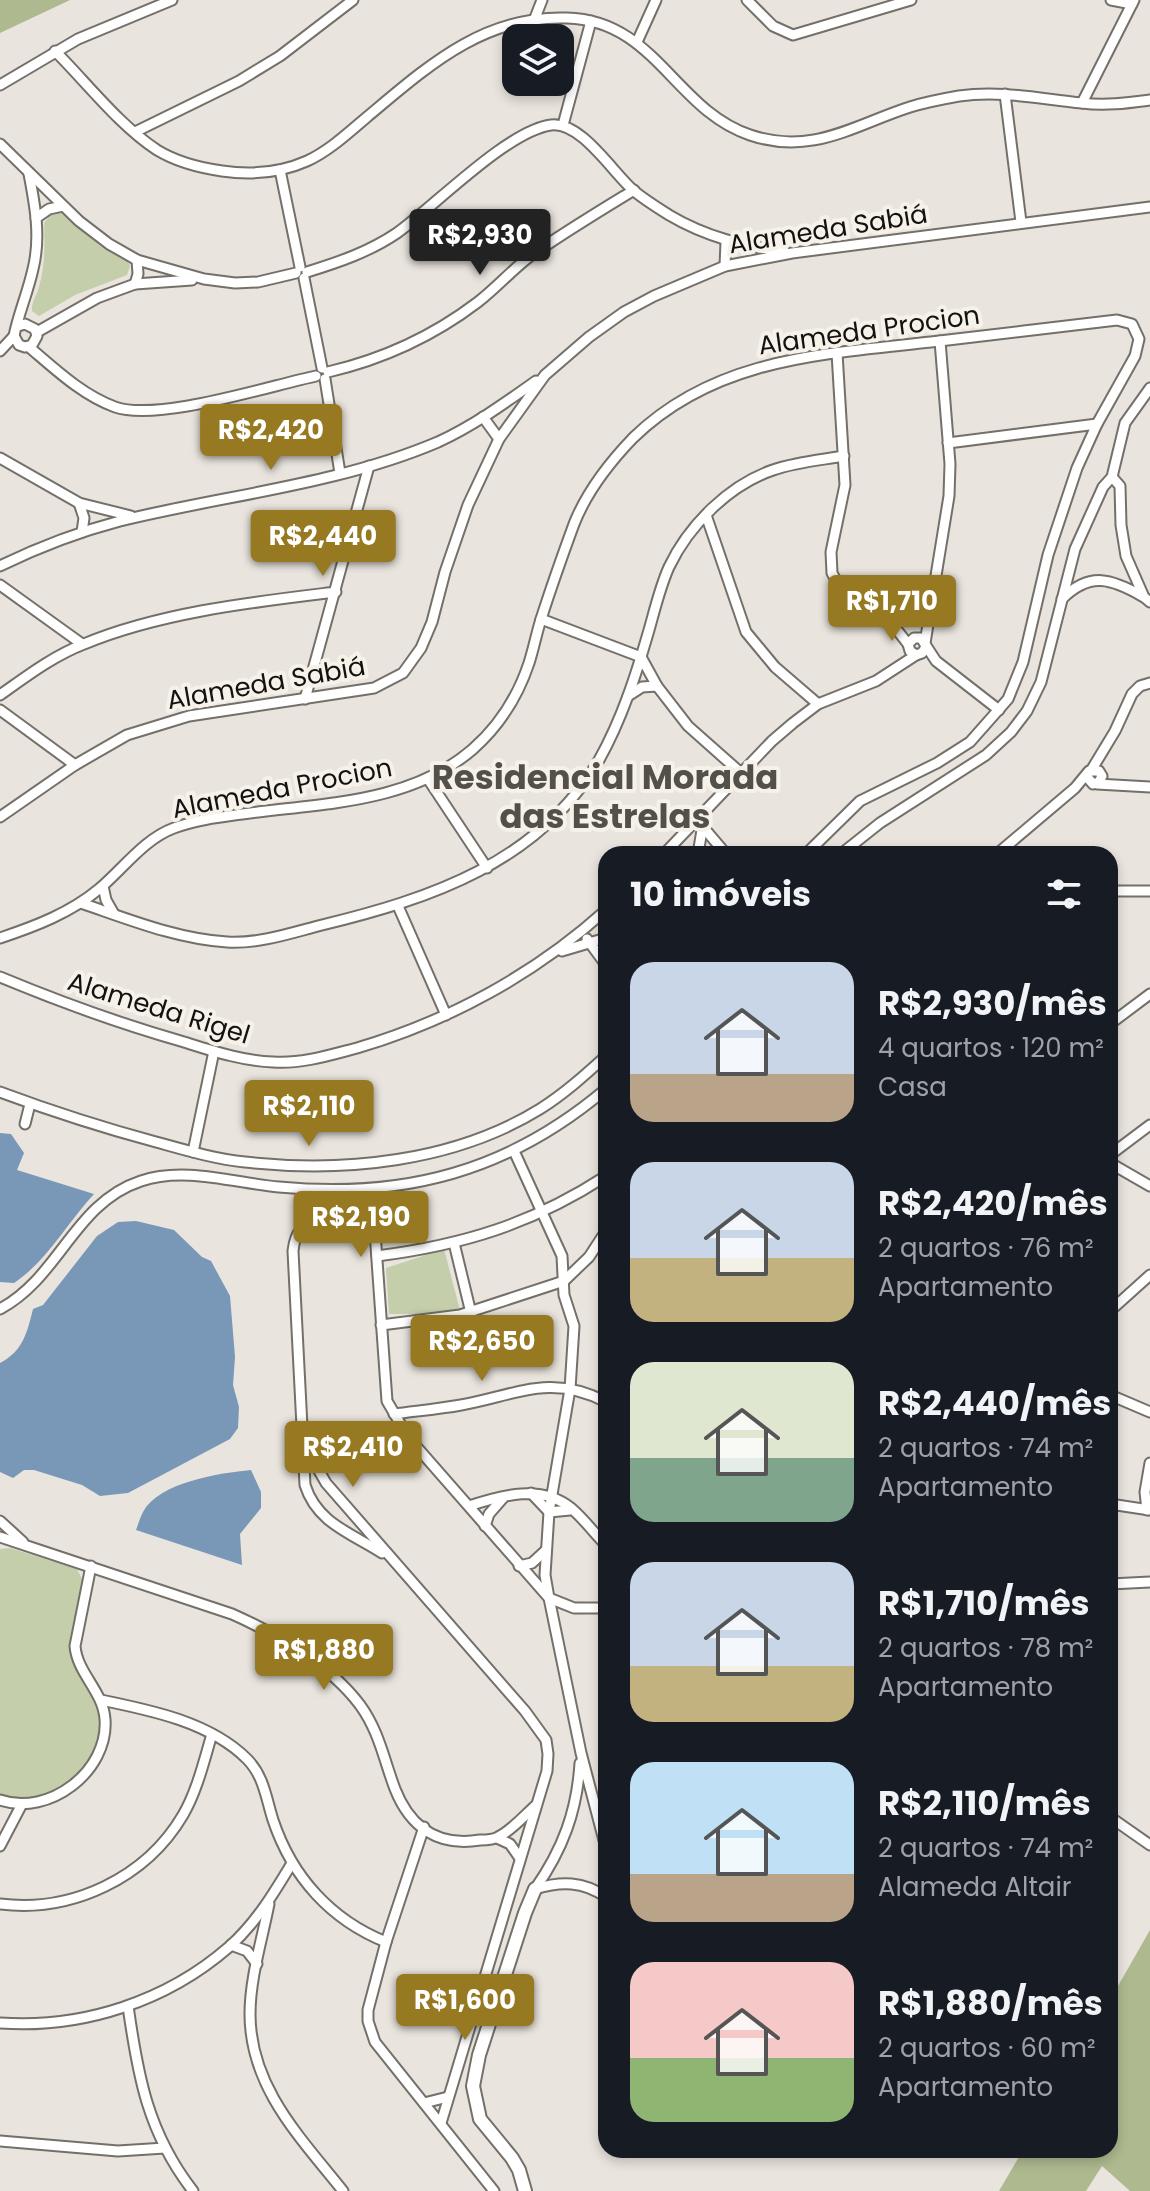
<!DOCTYPE html>
<html lang="pt">
<meta charset="utf-8">
<style>
body{margin:0;font-family:Poppins,sans-serif;background:#20242c;color:#f1f3f6;height:100vh;display:flex;flex-direction:column;font-size:30px;white-space:nowrap}
*{box-sizing:border-box;margin:0}
p{font-size:26px;color:#9ea1a6}
.icon{flex:none;width:44px;height:44px;fill:none;stroke:currentColor;stroke-width:2;stroke-linecap:round;stroke-linejoin:round}
.map{position:relative;flex:1;overflow:hidden}
.details{position:absolute;left:598px;top:846px;width:520px;height:1312px;display:flex;flex-direction:column;background:#171b24;border-radius:24px;box-shadow:0 4px 12px #0003}
.details>*{flex:none}
.controls{position:absolute;left:502px;top:24px;display:grid;gap:16px}
.controls a{display:grid;place-items:center;width:72px;height:72px;border-radius:16px;background:#171b24;box-shadow:0 4px 12px #0003;font-size:40px}
.price{position:absolute;translate:-50% -68px;padding:0 18px;border-radius:8px;background:#977921;color:#fff;font-size:26px;line-height:52px;filter:drop-shadow(0 2px 4px #0008)}
.price::after{content:'';position:absolute;left:50%;top:48px;width:24px;height:18px;margin-left:-12px;background:inherit;clip-path:polygon(0 0,100% 0,50% 100%)}
.price.current{background:#222;color:#fff}
ul{padding:0;list-style:none}
li{display:flex;align-items:center;gap:24px;height:200px;padding:0 32px}
li span{display:grid;place-items:center;flex:none;width:224px;height:160px;border-radius:24px;color:#555}
li>.icon{margin-inline-start:auto}
span .icon{width:96px;height:96px;fill:#fffc;stroke-width:1}
li b{font-size:34px}
h2{display:flex;justify-content:space-between;align-items:center;height:96px;padding:0 32px;font-size:34px}
.map>svg:first-child{display:block}
.green{fill:#c5ceaa}
.forest{fill:#aeb98f}
.water{fill:#7998b8}
.lines{fill:none;stroke-linecap:round;stroke-linejoin:round}
.minor-casing{stroke:#747069;stroke-width:13}
.tertiary-casing{stroke:#747069;stroke-width:16}
.minor{stroke:#fff;stroke-width:9}
.tertiary{stroke:#fff;stroke-width:12}
.labels{text-anchor:middle;dominant-baseline:central;stroke-width:8;stroke-linejoin:round;paint-order:stroke}
.street-label{font-size:26px;fill:#141210;stroke:#f6f2ea}
.district-label{font-size:34px;font-weight:bold;fill:#534f49;stroke:#f6f2ea}
</style>
<div class="map">
<svg width="1150" height="2191" viewBox="0 0 1150 2191">
<rect width="100%" height="100%" fill="#e9e4dd"/>
<g class="green">
<path d="M61,212L100,246L126,257L130,266L127,275L75,295L39,316L32,311C31,301 37,296 39,287C45,265 45,245 44,223L51,214Z"/>
<path d="M444,1249L461,1314H389L386,1268Z"/>
<path d="M10,1548L77,1569L83,1581C79,1603 71,1627 70,1649C70,1659 79,1668 83,1677C108,1720 107,1754 66,1785C49,1798 19,1801 0,1795V1549Z"/>
</g>
<g class="forest">
<path d="M0,0H70L0,33Z"/>
<path d="M1150,1930V2191H1130L1102,2166L1086,2191H999L1023,2150H1110V2000Z"/>
</g>
<g class="water">
<path d="M0,1133L11,1134L24,1153L17,1170L94,1194C67,1223 48,1260 14,1283L0,1282Z"/>
<path d="M136,1221L174,1230L202,1257L211,1261L230,1296L235,1357L233,1385L239,1407L238,1428L230,1439L128,1493L100,1496L82,1485L34,1470H24L13,1478L0,1472V1363C23,1351 27,1333 33,1309L43,1305L97,1236L118,1222Z"/>
<path d="M251,1470L261,1492V1508L240,1534L242,1565L136,1530C138,1525 140,1518 143,1512C159,1482 220,1473 251,1470Z"/>
</g>
<g class="lines">
<g class="minor-casing">
<g id="minor">
<path d="M747,0L773,26L793,35L911,0"/>
<path d="M1111,0L1132,4"/>
<path d="M535,18L542,0"/>
<path d="M637,42L656,0"/>
<path d="M55,51C86,82 120,126 157,150C175,161 201,168 222,171C250,175 280,173 307,161C329,151 348,133 367,117C427,67 483,15 567,18C655,20 675,110 750,135C812,156 854,125 910,107C926,102 942,99 959,96C1001,90 1040,99 1082,103C1105,106 1127,103 1150,100"/>
<path d="M0,85L78,39L172,0"/>
<path d="M1005,94L1021,222"/>
<path d="M1082,103L1134,0"/>
<path d="M563,125L591,21"/>
<path d="M135,132L239,81L280,56L353,0"/>
<path d="M0,144L79,221L109,244L137,260L204,279L235,283L258,282L296,273"/>
<path d="M280,170L300,267"/>
<path d="M36,218L49,209L63,206"/>
<path d="M725,266L726,242"/>
<path d="M307,272C339,262 369,252 397,233C435,206 507,131 551,125C581,121 613,173 634,191C645,200 658,208 669,215C706,237 744,246 785,252"/>
<path d="M304,278L322,368"/>
<path d="M135,284L138,274L137,260"/>
<path d="M18,326L25,324L35,329L37,336L32,345L25,347L19,345L14,336C18,315 28,292 33,269C41,237 35,205 29,174"/>
<path d="M37,332L97,298L135,284L192,280"/>
<path d="M29,347C55,369 82,395 115,407C158,422 269,386 316,376"/>
<path d="M0,351L14,336"/>
<path d="M837,353L845,485L831,552L832,573L838,584L897,630L908,644"/>
<path d="M328,372C384,359 432,337 478,302C496,288 511,271 529,257C563,233 598,212 634,190"/>
<path d="M325,379L340,473"/>
<path d="M483,417L499,439"/>
<path d="M948,443L1097,424"/>
<path d="M0,458L79,503L131,516"/>
<path d="M1112,477L1120,486L1121,525L1126,556L1144,597L1150,602"/>
<path d="M79,503L84,518L82,532"/>
<path d="M706,515L746,632L775,667L818,704"/>
<path d="M0,566C39,547 78,532 120,521C225,495 337,485 438,442C473,426 505,403 536,381"/>
<path d="M0,585L82,644"/>
<path d="M1062,599C1090,571 1112,579 1142,596"/>
<path d="M541,619L641,657L657,686L688,726L741,773"/>
<path d="M925,643L949,496L950,464L940,341"/>
<path d="M926,647L922,653L916,655L910,651L908,644L914,638H921L936,661L999,710"/>
<path d="M0,695C27,676 53,656 84,644C161,612 254,602 336,592"/>
<path d="M628,696L642,687L657,686"/>
<path d="M305,699L369,466"/>
<path d="M0,710L75,765"/>
<path d="M1092,769L1115,731L1132,694L1140,686L1150,683"/>
<path d="M428,779L487,868"/>
<path d="M1097,784L1150,787"/>
<path d="M0,817L75,765L127,735L189,716L374,688L403,673L421,648L432,622L445,572L468,505L499,439L545,375L589,337L624,312L654,296L725,266L792,253L1150,207"/>
<path d="M703,827L726,854"/>
<path d="M664,854L772,741L793,723L818,704L876,681L916,655"/>
<path d="M698,854L705,812"/>
<path d="M703,854L712,852L722,854"/>
<path d="M841,854L880,823L986,755L1011,732L1027,711L1041,682L1075,549L1103,487L1112,477L1125,423L1150,388"/>
<path d="M997,854L1075,788L1089,771H1099L1102,776L1099,782L1093,784L1087,777"/>
<path d="M103,886L106,900L114,914"/>
<path d="M1110,891H1150"/>
<path d="M81,903C128,919 177,939 227,942C259,944 291,933 322,925C430,899 540,862 599,760C622,719 636,675 649,630C655,609 660,587 669,567C689,525 729,485 773,470C796,462 821,460 844,456"/>
<path d="M398,906L446,1015"/>
<path d="M0,938C36,926 70,913 99,889C123,869 144,839 174,828C195,820 220,817 242,814C321,803 410,804 473,749C499,726 518,696 529,663C534,647 537,631 542,616C552,585 563,554 574,524C587,491 609,463 633,438C715,358 823,354 931,342C993,335 1055,327 1117,320L1132,324L1139,339L1135,356L1097,424L1077,468L1048,555L1023,662L1008,699L970,742L937,763L860,801L806,854"/>
<path d="M587,939L606,965"/>
<path d="M562,951L606,938"/>
<path d="M0,977C60,1002 121,1024 184,1042C213,1051 243,1061 273,1062C302,1064 330,1055 357,1048C449,1021 535,974 606,910"/>
<path d="M1110,1024L1150,994"/>
<path d="M0,1092C51,1111 104,1128 156,1142C185,1150 215,1159 245,1162C344,1173 454,1162 540,1109C564,1094 585,1075 606,1056"/>
<path d="M25,1124L30,1104"/>
<path d="M514,1151L562,1256L564,1295L574,1326L570,1389L549,1512L545,1575L549,1598L574,1608H606"/>
<path d="M193,1152L214,1051"/>
<path d="M1110,1155L1150,1125"/>
<path d="M1110,1163L1150,1186"/>
<path d="M372,1190L387,1401L408,1437L549,1598L581,1753L606,1848"/>
<path d="M327,1222C304,1228 296,1225 293,1251L305,1485C317,1523 351,1533 382,1553"/>
<path d="M454,1243L471,1313"/>
<path d="M377,1256C463,1245 532,1224 606,1176"/>
<path d="M0,1309C60,1277 74,1203 141,1181C184,1166 235,1183 279,1187C405,1199 509,1171 606,1089"/>
<path d="M1110,1311L1150,1275"/>
<path d="M381,1325L460,1315L564,1281L589,1257L606,1231"/>
<path d="M1110,1395L1150,1412"/>
<path d="M394,1414C416,1411 439,1409 461,1405C516,1395 551,1373 606,1402"/>
<path d="M302,1426L318,1469L326,1483L525,1711L546,1740L548,1754L547,1771L441,2123"/>
<path d="M531,1493L549,1512L570,1510"/>
<path d="M1110,1504L1150,1510"/>
<path d="M469,1506C502,1495 542,1484 571,1508C584,1519 594,1533 606,1545"/>
<path d="M1147,1510L1145,1492L1150,1463"/>
<path d="M0,1521L23,1542"/>
<path d="M485,1526L489,1514L503,1498"/>
<path d="M0,1537L232,1614C277,1634 330,1665 360,1705C379,1731 384,1760 395,1789C410,1827 438,1847 480,1840C485,1840 493,1840 498,1837C511,1831 524,1816 535,1806"/>
<path d="M519,1566L532,1563L545,1551"/>
<path d="M1110,1584L1150,1582"/>
<path d="M101,1700C150,1710 210,1722 247,1759C264,1776 266,1798 273,1820C292,1877 331,1920 386,1942"/>
<path d="M0,1800C49,1817 109,1771 105,1719C103,1691 77,1673 75,1646L91,1566"/>
<path d="M1110,1817L1150,1845"/>
<path d="M424,1827L386,1942L368,2010V2021L375,2042L494,2191"/>
<path d="M497,1838L510,1844L519,1857"/>
<path d="M0,1846L22,1804"/>
<path d="M535,1889C563,1849 577,1811 580,1763"/>
<path d="M535,1889C561,1881 583,1881 606,1897"/>
<path d="M0,1904C72,1913 146,1878 183,1815C197,1791 204,1761 212,1734"/>
<path d="M269,1904C262,1940 250,1978 250,2014C250,2087 300,2137 343,2191"/>
<path d="M231,1945L247,1951L257,1964"/>
<path d="M128,2006C138,2077 148,2133 193,2191"/>
<path d="M0,2023C83,2029 167,2001 229,1947C256,1923 274,1893 292,1863"/>
<path d="M424,2103L448,2097"/>
<path d="M0,2141L118,2151L165,2148"/>
</g>
</g>
<g class="tertiary-casing">
<path id="tertiary" d="M525,2191L519,2170L512,2158L480,2119L473,2086L479,2055L525,1913L535,1889"/>
</g>
<use href="#minor" class="minor"/>
<use href="#tertiary" class="tertiary"/>
</g>
<g class="labels">
<g class="street-label">
<text transform="translate(828 229) rotate(-9)">Alameda Sabiá</text>
<text transform="translate(869 330) rotate(-8)">Alameda Procion</text>
<text transform="translate(266 683) rotate(-10)">Alameda Sabiá</text>
<text transform="translate(282 788) rotate(-11)">Alameda Procion</text>
<text transform="translate(159 1008) rotate(17)">Alameda Rigel</text>
</g>
<g class="district-label">
<text x="605" y="777">Residencial Morada<tspan x="605" dy="39">das Estrelas</tspan></text>
</g>
</g>
</svg>
<div class="controls">
<a><svg class="icon" aria-label="layers" viewBox="0 0 24 24"><path d="M12 4l9 5-9 5-9-5zM3 14l9 5 9-5"/></svg></a>
</div>
<b class="price current" style="left:480px;top:277px">R$2,930</b>
<b class="price" style="left:271px;top:472px">R$2,420</b>
<b class="price" style="left:323px;top:578px">R$2,440</b>
<b class="price" style="left:892px;top:643px">R$1,710</b>
<b class="price" style="left:309px;top:1148px">R$2,110</b>
<b class="price" style="left:361px;top:1259px">R$2,190</b>
<b class="price" style="left:482px;top:1383px">R$2,650</b>
<b class="price" style="left:353px;top:1489px">R$2,410</b>
<b class="price" style="left:324px;top:1692px">R$1,880</b>
<b class="price" style="left:465px;top:2042px">R$1,600</b>
<section class="details">
<h2>10 imóveis<svg class="icon" aria-label="filters" viewBox="0 0 24 24"><path d="M4 7h16M4 17h16"/><circle cx="9" cy="7" r="2"/><circle cx="15" cy="17" r="2"/></svg></h2>
<ul>
<li><span style="background:linear-gradient(#c9d6e8 70%,#b9a48a 0)"><svg class="icon" aria-label="home" viewBox="0 0 24 24"><path d="M3 11l9-7 9 7M6 9v11h12V9"/></svg></span><div><b>R$2,930/mês</b><p>4 quartos · 120 m²</p><p>Casa</p></div></li>
<li><span style="background:linear-gradient(#c9d6e8 60%,#c2b280 0)"><svg class="icon" aria-label="home" viewBox="0 0 24 24"><path d="M3 11l9-7 9 7M6 9v11h12V9"/></svg></span><div><b>R$2,420/mês</b><p>2 quartos · 76 m²</p><p>Apartamento</p></div></li>
<li><span style="background:linear-gradient(#dfe7d0 60%,#7fa58c 0)"><svg class="icon" aria-label="home" viewBox="0 0 24 24"><path d="M3 11l9-7 9 7M6 9v11h12V9"/></svg></span><div><b>R$2,440/mês</b><p>2 quartos · 74 m²</p><p>Apartamento</p></div></li>
<li><span style="background:linear-gradient(#c9d6e8 65%,#c2b280 0)"><svg class="icon" aria-label="home" viewBox="0 0 24 24"><path d="M3 11l9-7 9 7M6 9v11h12V9"/></svg></span><div><b>R$1,710/mês</b><p>2 quartos · 78 m²</p><p>Apartamento</p></div></li>
<li><span style="background:linear-gradient(#bfe0f5 70%,#b9a48a 0)"><svg class="icon" aria-label="home" viewBox="0 0 24 24"><path d="M3 11l9-7 9 7M6 9v11h12V9"/></svg></span><div><b>R$2,110/mês</b><p>2 quartos · 74 m²</p><p>Alameda Altair</p></div></li>
<li><span style="background:linear-gradient(#f6c9c9 60%,#8fb573 0)"><svg class="icon" aria-label="home" viewBox="0 0 24 24"><path d="M3 11l9-7 9 7M6 9v11h12V9"/></svg></span><div><b>R$1,880/mês</b><p>2 quartos · 60 m²</p><p>Apartamento</p></div></li>
</ul>
</section>
</div>
